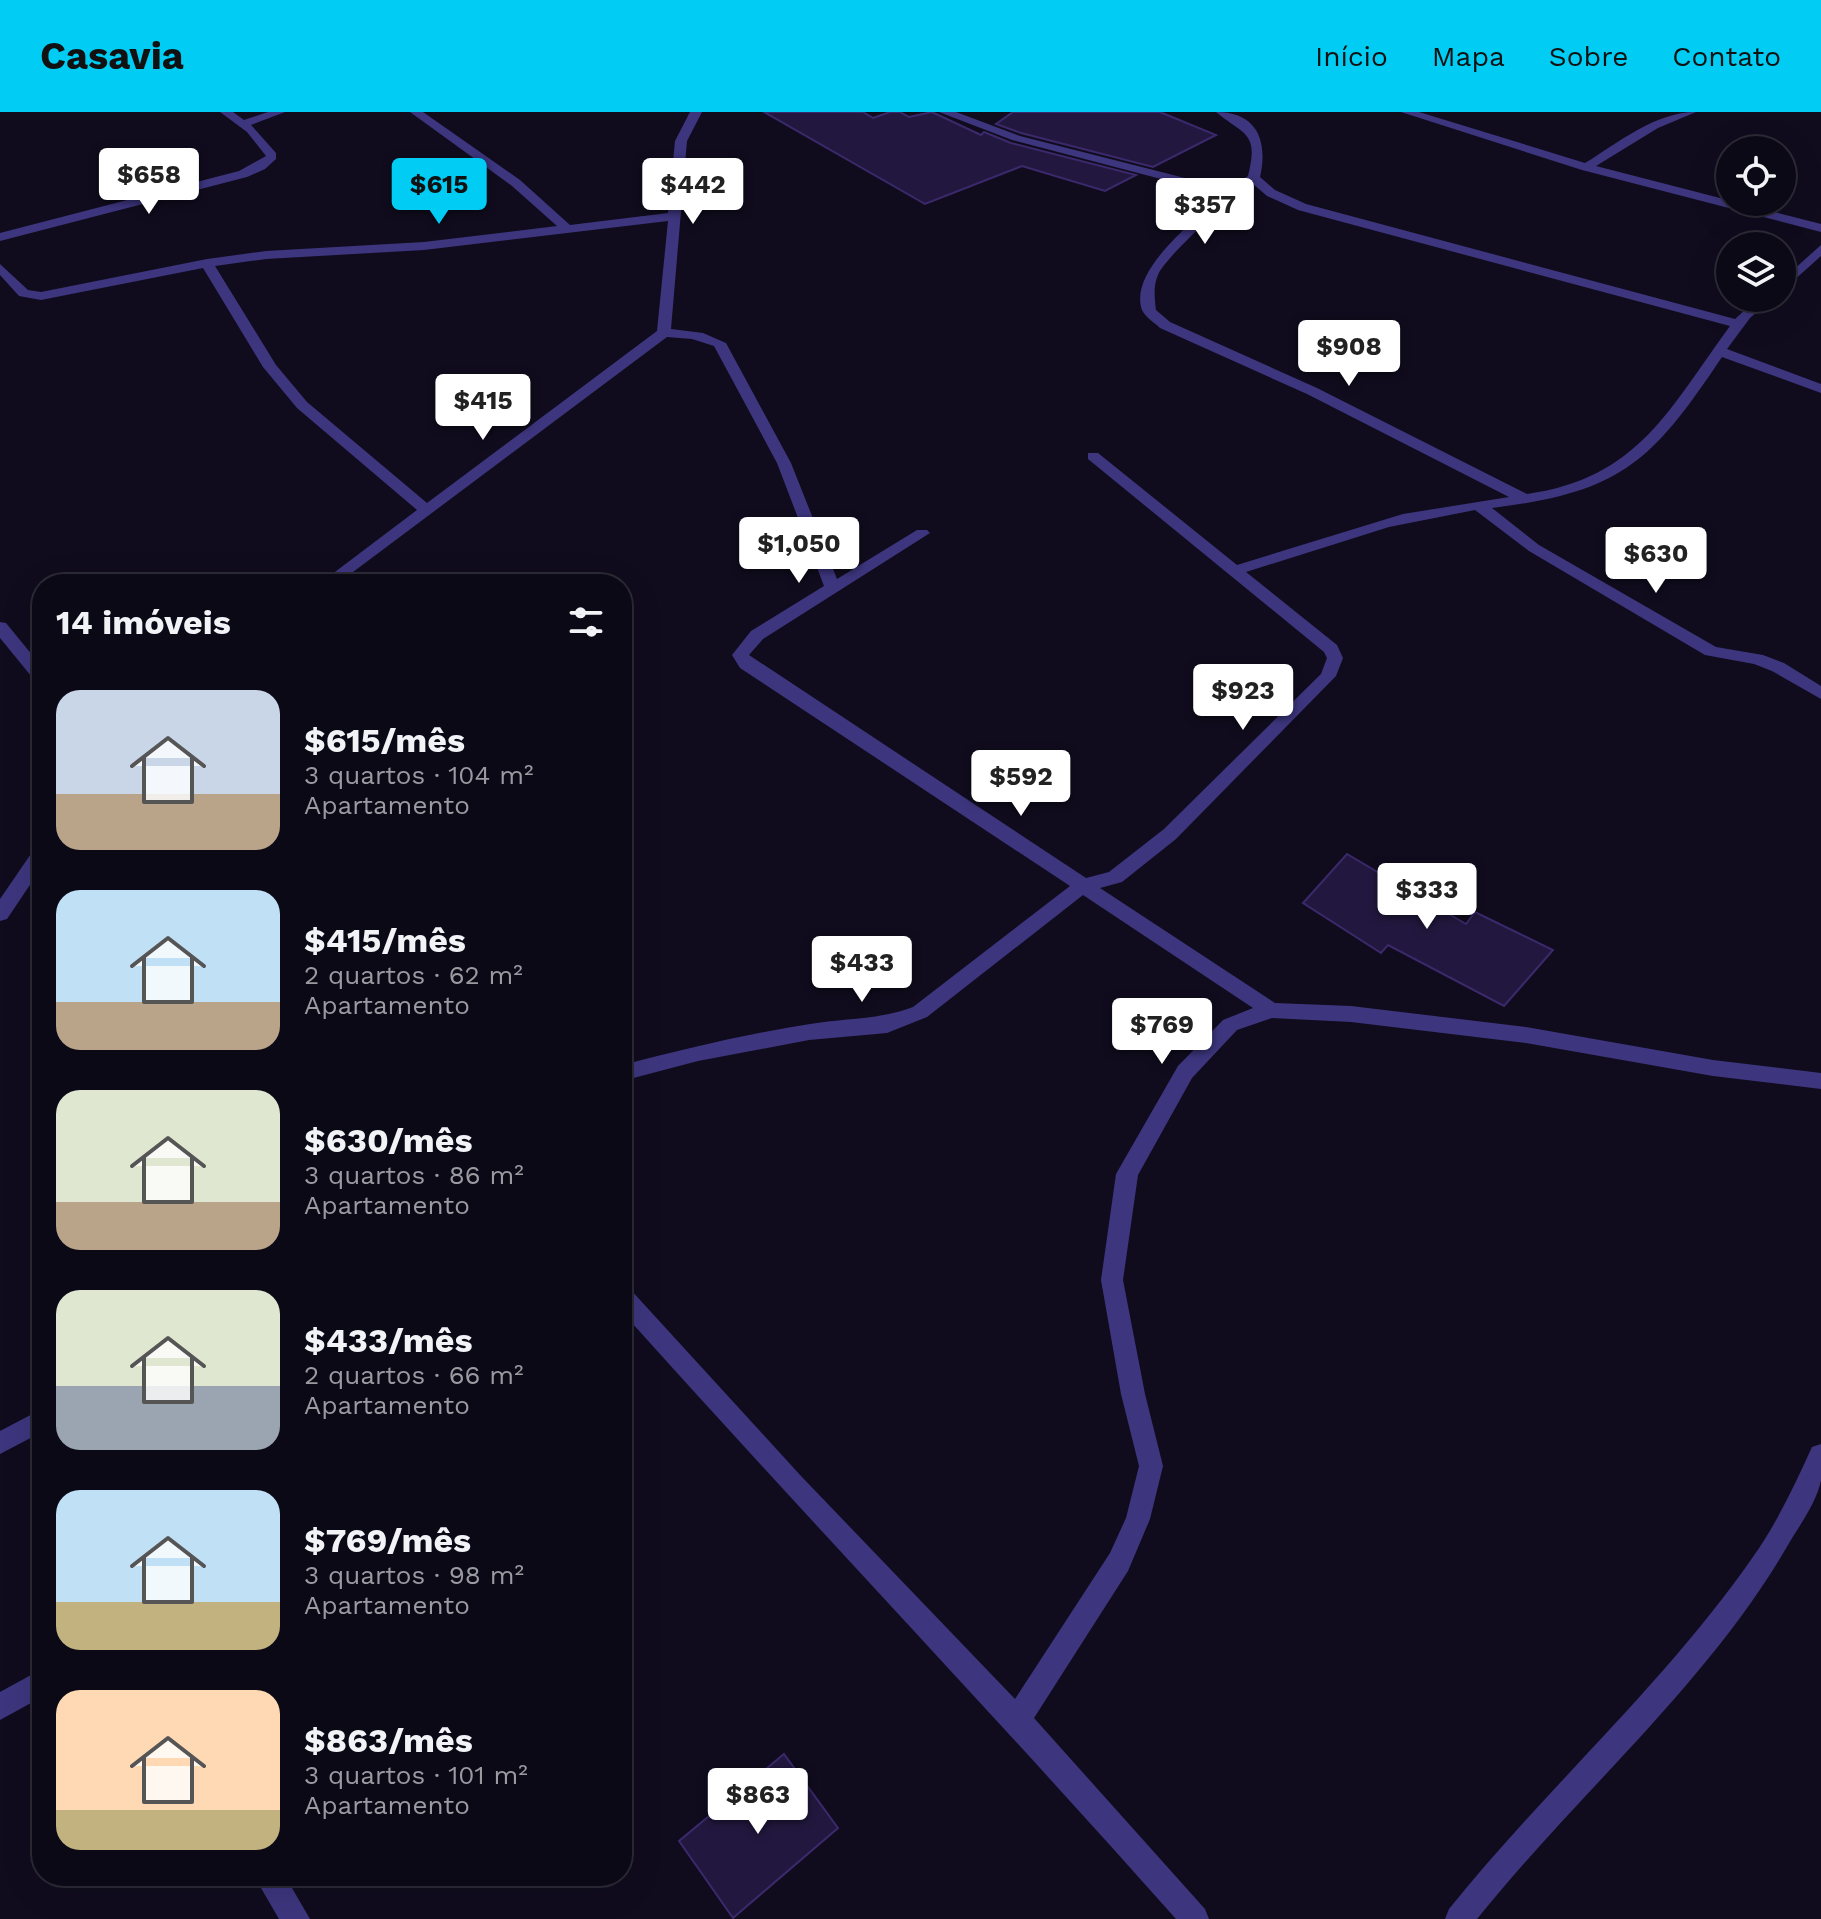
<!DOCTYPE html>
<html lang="pt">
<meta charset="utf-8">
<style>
body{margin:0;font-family:"Work Sans",sans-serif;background:#15121f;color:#f1f3f6;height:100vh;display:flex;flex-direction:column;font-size:30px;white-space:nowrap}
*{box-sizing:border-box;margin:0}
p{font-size:26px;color:#9a9aa1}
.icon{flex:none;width:44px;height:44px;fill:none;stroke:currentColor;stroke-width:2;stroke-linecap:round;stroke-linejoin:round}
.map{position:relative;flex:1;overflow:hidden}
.panel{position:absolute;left:32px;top:462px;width:600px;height:1312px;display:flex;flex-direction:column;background:#0c0916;border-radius:32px;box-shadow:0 8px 32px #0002,0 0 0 2px #2c2a35}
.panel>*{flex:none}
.tools{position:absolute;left:1716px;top:24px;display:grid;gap:16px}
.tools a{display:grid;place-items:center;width:80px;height:80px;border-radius:50%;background:#0c0916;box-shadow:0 8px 32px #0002,0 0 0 2px #2c2a35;font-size:40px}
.price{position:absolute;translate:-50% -68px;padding:0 18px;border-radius:8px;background:#fff;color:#222;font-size:26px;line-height:52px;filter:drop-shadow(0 2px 4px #0008)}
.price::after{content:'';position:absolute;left:50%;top:48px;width:24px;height:18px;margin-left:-12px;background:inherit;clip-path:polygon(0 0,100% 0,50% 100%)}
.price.active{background:#00ccf4;color:#111}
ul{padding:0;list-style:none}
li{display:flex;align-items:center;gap:24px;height:200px;padding:0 24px}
li span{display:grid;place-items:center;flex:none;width:224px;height:160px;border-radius:24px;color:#555}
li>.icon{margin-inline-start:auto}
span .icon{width:96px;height:96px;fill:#fffc;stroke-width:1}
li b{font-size:34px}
h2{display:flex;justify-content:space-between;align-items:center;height:96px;padding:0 24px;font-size:34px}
header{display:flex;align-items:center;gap:48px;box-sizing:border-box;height:112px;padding:0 40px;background:#00ccf4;color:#111}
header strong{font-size:38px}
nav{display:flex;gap:44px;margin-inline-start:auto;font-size:28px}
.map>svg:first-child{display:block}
.building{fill:#22183f;stroke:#3b296c;stroke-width:2}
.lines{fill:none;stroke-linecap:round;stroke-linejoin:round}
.minor{fill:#3d367e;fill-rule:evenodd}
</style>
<header>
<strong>Casavia</strong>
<nav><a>Início</a><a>Mapa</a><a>Sobre</a><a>Contato</a></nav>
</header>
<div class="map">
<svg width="1821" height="1807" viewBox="0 0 1821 1807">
<rect width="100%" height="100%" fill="#100c1e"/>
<g class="building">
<path d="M764,0H863L873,6L890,0H900L909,5L932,0L981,23L984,20L1011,31L1136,63L1105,79L1022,54L925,92Z"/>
<path d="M1013,0H1160L1216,23L1153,55L1021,21L996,12Z"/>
<path d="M1347,742L1466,812L1475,800L1553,838L1504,894L1388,833L1381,841L1303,791Z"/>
<path d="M784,1642L838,1716L733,1806L679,1729Z"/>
</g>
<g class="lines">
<g class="minor">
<path d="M220,0H233L244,8L268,0H285L251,13L276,41V47L265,57L247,65L0,129V121L239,59L266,44L247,20Z"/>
<path d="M410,0H423L520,68L570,113L668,101L675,29L690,0H702L687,29L671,217L703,221L726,231L791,351L837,467L917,418H927L930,421L763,527L749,543L1086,766L1109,760L1164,717L1321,562L1327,546L1324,540L1088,347V341H1098L1237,453L1403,402L1509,385L1307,282L1160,216C1155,211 1145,205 1142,198C1128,158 1196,108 1222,83L1012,28L939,0H956L1020,24L1228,77L1248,64C1259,20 1245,24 1216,0C1258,0 1268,30 1260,65L1275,78L1306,92L1735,207L1758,186H1773L1750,206L1727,237L1821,272V281L1722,245C1651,351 1621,380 1492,396L1539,433L1716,535L1763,543L1784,551L1821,574V587L1772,559L1754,552L1705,543L1529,439L1475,398L1389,415L1246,460L1337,533L1343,546L1336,564L1176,727L1122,770L1100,776L1275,891L1351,894L1526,915L1713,948L1821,961V977L1713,964L1526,931L1351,910L1272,906L1237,918L1192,966L1138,1063L1123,1168L1145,1282L1163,1354L1150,1407L1128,1459L1034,1606L1205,1797L1209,1807H1176C994,1602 805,1404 622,1200V1174L630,1177L801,1364L1015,1587L1110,1441L1126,1406L1139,1354L1121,1282L1101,1168L1116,1062L1178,954L1223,908L1253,896L1083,783L927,905L887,921L809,928L698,949L622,969V953C684,937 746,922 810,912C847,906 878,908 913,895L1070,774L740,556L732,543L751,519L824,474L777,351L714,234L692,227L667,225L337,472H319L417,398L297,296L263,255L203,156L41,188L19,184L0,163V152L28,178L41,180L207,147L266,139L424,130L557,114L512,74ZM1253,72L1267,84L1298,98L1730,214C1669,297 1639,366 1527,382L1317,276L1170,210L1156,198C1154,183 1153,168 1162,156C1179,133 1229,87 1253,72ZM668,109L657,219L427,391L307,290L276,253L215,154L266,147L424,138Z"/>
<path d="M1401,0H1419L1585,51C1618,31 1655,0 1696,0L1658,16L1596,54L1821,112V120L1582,58Z"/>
<path d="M1821,133V144L1782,179V168Z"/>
<path d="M0,510L6,511L42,555V571L36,570L0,526Z"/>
<path d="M42,734V755L7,807L0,809V787L35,736Z"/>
<path d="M42,1297V1320L0,1342V1319Z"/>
<path d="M1821,1332C1821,1343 1821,1357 1821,1368C1817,1390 1799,1414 1788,1433C1706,1574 1578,1681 1477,1807H1445L1449,1797C1547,1675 1666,1571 1755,1442C1778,1409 1795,1372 1812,1335Z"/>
<path d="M42,1557V1585L0,1608V1580Z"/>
<path d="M254,1764H285L310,1807H279Z"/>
</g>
</g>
</svg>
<div class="tools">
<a><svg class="icon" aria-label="locate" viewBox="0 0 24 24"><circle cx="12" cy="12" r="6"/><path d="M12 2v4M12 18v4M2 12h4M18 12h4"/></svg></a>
<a><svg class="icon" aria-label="layers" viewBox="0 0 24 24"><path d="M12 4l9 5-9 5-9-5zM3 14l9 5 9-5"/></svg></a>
</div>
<b class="price" style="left:149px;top:104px">$658</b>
<b class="price active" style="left:439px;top:114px">$615</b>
<b class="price" style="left:693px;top:114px">$442</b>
<b class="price" style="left:1205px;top:134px">$357</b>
<b class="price" style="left:1349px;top:276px">$908</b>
<b class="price" style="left:483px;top:330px">$415</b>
<b class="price" style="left:799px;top:473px">$1,050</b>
<b class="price" style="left:1656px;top:483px">$630</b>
<b class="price" style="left:1243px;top:620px">$923</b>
<b class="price" style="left:1021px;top:706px">$592</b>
<b class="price" style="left:1427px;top:819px">$333</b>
<b class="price" style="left:862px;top:892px">$433</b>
<b class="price" style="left:1162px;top:954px">$769</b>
<b class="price" style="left:758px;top:1724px">$863</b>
<section class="panel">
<h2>14 imóveis<svg class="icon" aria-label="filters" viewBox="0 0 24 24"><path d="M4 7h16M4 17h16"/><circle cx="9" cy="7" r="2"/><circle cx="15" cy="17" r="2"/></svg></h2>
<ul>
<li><span style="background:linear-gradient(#c9d6e8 65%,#b9a48a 0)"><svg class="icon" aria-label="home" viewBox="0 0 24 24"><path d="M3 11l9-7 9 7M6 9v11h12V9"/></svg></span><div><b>$615/mês</b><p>3 quartos · 104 m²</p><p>Apartamento</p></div></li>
<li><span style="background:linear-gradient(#bfe0f5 70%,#b9a48a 0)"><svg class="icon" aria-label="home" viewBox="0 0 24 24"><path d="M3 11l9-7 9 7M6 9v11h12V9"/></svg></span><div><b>$415/mês</b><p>2 quartos · 62 m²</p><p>Apartamento</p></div></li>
<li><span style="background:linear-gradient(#dfe7d0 70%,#b9a48a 0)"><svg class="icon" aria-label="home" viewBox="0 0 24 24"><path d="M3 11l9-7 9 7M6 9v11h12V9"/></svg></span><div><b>$630/mês</b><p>3 quartos · 86 m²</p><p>Apartamento</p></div></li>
<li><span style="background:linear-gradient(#dfe7d0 60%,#9aa5b1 0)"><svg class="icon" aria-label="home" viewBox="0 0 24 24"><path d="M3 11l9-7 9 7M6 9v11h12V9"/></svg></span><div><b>$433/mês</b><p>2 quartos · 66 m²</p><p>Apartamento</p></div></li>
<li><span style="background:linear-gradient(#bfe0f5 70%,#c2b280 0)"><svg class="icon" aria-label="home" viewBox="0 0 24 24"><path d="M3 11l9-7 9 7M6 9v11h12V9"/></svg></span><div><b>$769/mês</b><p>3 quartos · 98 m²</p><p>Apartamento</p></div></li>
<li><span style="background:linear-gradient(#ffd9b3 75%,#c2b280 0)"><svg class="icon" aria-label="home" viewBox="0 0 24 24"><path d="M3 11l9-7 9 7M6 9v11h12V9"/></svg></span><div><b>$863/mês</b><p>3 quartos · 101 m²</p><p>Apartamento</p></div></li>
</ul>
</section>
</div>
